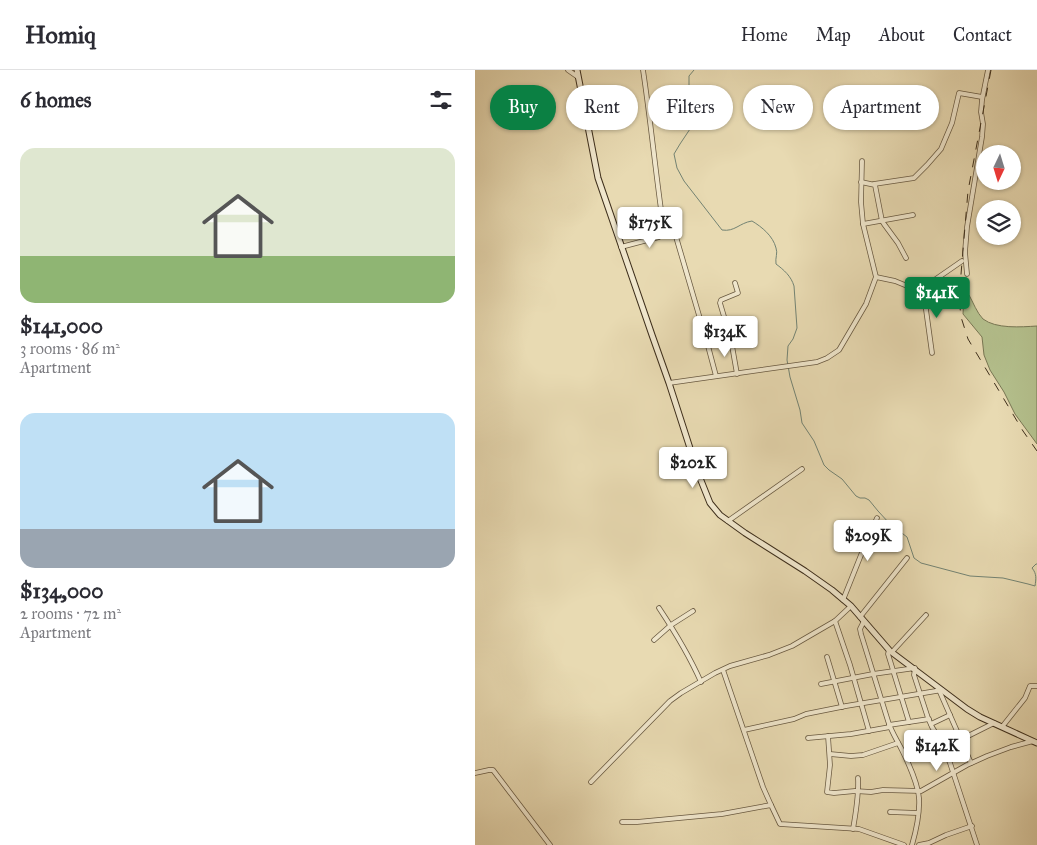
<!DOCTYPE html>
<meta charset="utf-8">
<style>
body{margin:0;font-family:"IM FELL Great Primer",serif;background:#f7f7f7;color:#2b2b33;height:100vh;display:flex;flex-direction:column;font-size:19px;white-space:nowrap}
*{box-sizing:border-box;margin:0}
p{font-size:16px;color:#7c7c81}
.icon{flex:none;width:28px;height:28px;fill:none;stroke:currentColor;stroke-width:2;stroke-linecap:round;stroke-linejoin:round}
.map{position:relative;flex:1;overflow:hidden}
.side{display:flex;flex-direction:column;background:#fff;width:475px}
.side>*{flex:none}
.banner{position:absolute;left:15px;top:15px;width:471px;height:45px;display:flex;gap:10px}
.needle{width:32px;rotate:184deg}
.buttons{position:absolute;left:501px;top:75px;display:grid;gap:10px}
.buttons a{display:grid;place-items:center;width:45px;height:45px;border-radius:50%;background:#fff;box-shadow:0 1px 4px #0004;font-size:25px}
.price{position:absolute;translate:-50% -42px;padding:0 11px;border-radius:5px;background:#fff;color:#222;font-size:16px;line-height:32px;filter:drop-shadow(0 1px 2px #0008)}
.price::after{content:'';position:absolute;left:50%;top:30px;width:15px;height:11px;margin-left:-8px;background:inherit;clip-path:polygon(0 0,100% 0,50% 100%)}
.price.on{background:#0b8043;color:#fff}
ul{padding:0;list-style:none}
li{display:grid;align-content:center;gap:10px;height:265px;padding:0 20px}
li span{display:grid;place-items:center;height:155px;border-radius:15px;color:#555}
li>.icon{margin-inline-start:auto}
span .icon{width:90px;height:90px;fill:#fffc;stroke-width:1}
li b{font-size:21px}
h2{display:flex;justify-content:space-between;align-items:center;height:60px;padding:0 20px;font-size:21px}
.chip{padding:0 18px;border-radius:22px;background:#fff;box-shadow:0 1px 4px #0004;font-size:18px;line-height:45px}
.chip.on{background:#0b8043;color:#fff}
header{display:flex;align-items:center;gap:30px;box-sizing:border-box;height:70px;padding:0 25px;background:#fff;border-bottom:1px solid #e1e1e2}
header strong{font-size:24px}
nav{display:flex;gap:28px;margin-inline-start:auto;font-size:18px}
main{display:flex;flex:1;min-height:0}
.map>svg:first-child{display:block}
.green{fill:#b4c08d;stroke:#787754}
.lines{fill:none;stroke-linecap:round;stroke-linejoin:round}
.stream{stroke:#738373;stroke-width:1}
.street-casing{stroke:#685941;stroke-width:5.5}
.secondary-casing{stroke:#3d2e1b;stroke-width:7}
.street{stroke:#f0e7cd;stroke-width:4}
.secondary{stroke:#f0e7cd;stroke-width:5}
.rail{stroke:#3d2e1b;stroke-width:1;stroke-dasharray:9 9;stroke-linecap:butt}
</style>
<header>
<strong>Homiq</strong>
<nav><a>Home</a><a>Map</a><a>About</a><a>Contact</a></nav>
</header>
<main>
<section class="side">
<h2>6 homes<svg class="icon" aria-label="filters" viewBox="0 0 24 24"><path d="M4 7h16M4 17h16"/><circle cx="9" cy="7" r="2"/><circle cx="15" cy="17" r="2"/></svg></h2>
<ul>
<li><span style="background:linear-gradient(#dfe7d0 70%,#8fb573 0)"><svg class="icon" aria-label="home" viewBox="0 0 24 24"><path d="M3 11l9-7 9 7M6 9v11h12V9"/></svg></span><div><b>$141,000</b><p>3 rooms · 86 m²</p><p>Apartment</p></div></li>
<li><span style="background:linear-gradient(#bfe0f5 75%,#9aa5b1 0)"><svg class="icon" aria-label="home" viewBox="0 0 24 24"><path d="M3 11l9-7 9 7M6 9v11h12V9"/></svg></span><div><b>$134,000</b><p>2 rooms · 72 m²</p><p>Apartment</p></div></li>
</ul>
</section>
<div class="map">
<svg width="562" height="775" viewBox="0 0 562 775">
<rect width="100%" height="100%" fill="#e8dab2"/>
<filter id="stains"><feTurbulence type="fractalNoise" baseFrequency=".004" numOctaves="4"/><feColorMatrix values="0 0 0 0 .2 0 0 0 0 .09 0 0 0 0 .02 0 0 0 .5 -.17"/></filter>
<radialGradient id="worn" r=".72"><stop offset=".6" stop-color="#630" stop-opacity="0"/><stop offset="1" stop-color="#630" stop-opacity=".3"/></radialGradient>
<path class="green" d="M489,224L494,225C498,232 502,243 508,249C521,259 546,257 562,256V374L540,344L529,322L515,300L509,285L507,267L488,244Z"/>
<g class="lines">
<path class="stream" d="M219,0L214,6V16L216,38L221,50L205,74L199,84L202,98L209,111L247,160C260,162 264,153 277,151C287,157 298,166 301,178C303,183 300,188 301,194C309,200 316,206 319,216L322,258L318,269L313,276L312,290L315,307L325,340L327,353L339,371L349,395L354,400L367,409L381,426L385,428H390L394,430L403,441L415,454L432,467L439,488L446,493L495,506L528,508L553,514L560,516C561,509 562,504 557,498L561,494H562"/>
<g class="street-casing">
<g id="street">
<path d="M93,0L103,7"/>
<path d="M168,0C176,53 181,107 189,161"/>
<path d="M386,112L400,115L407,151L409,154L423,173L431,188"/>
<path d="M399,114L439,108L452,95L466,79L477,53L484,23L507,27"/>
<path d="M388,154L438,145"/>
<path d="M146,177L184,167L189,161L196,159L199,160L233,276L241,306"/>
<path d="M492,204L490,182L492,157L507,67L508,54L506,42L507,30L513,0"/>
<path d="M401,207L420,211L437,218H448L487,191"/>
<path d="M260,213L263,223L246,230L245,233L256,270L262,304"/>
<path d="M448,218L457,283"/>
<path d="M233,276L256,270"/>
<path d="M194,313L342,292L352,288L364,280L391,234L401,207L388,154L386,132L387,91"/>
<path d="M253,451L327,399"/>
<path d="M368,530L390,475L402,448"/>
<path d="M184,538C200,562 214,585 226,612"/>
<path d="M385,547L432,488"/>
<path d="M360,551L375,595L394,661"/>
<path d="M389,551L385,559L386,564L413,651C416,661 422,670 427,680C433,692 443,715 444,728C445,743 441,761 437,775"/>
<path d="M179,570L196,555L218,541"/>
<path d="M414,580L413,584L434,652"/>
<path d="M417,582L451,545"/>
<path d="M352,587L367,637"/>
<path d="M248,600L288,717L296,735"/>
<path d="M346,614L398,604L440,598L439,605L453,648L457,657L465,670L475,693L502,775"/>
<path d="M464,620L496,693"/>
<path d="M456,654L475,645"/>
<path d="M414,655L454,649"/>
<path d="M527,657L550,628L555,616H562"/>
<path d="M269,660L319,649L331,644L371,636L467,620"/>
<path d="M353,666L355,695L352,722L359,723L380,721L396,722L408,720L446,721L492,695L512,686L536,677L558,671"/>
<path d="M333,668L376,664L415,657"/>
<path d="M477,674L519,653"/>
<path d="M355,684L376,686L388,685L423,673"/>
<path d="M0,703L14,700H18L75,775"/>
<path d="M116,712L195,631L206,623L240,603L255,596L294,585L317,576L360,551L376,536"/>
<path d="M415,742L443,743"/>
<path d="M147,752H162L247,744L296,735L305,754L384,759L429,775"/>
<path d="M378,759C381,741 384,726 383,708"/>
<path d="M444,775L454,773L471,765L497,756"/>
</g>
</g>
<g class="secondary-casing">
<path id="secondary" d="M102,0L123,108L177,265L194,313L223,403L235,433L245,445L270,463L330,501L357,520L376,536L415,581L492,639L505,647L562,673"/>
</g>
<use href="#street" class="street"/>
<use href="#secondary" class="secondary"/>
<path class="rail" d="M516,0L493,121L484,228L486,247L493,269L548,361L562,381"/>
</g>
<rect width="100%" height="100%" filter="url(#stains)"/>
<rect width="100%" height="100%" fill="url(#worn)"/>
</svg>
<div class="buttons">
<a><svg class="needle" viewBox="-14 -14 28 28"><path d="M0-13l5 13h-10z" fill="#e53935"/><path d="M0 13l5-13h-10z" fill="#7c7c81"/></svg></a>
<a><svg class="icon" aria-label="layers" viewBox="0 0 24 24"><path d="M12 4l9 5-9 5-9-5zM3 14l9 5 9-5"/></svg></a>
</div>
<b class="price" style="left:175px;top:179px">$175K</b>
<b class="price on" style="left:462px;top:249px">$141K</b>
<b class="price" style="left:250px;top:288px">$134K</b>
<b class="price" style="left:218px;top:419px">$202K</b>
<b class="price" style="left:393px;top:492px">$209K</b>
<b class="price" style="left:462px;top:702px">$142K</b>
<div class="banner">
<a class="chip on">Buy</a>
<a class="chip">Rent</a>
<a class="chip">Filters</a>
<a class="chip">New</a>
<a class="chip">Apartment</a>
</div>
</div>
</main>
